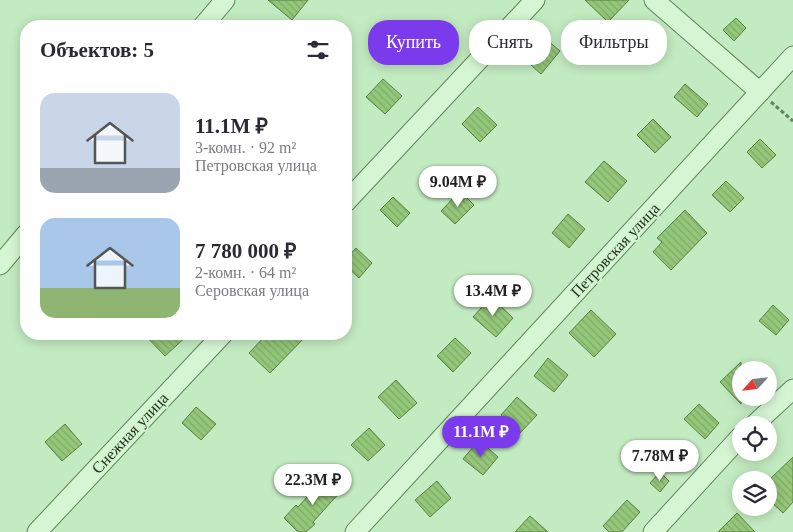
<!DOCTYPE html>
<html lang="ru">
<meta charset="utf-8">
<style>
body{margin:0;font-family:"Times New Roman",serif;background:#f2f2f3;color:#2b2b33;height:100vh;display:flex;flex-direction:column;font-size:19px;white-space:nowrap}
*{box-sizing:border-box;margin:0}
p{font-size:16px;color:#7c7c81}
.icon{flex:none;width:28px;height:28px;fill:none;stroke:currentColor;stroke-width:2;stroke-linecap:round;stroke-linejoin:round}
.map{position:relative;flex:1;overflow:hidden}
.sheet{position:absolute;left:20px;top:20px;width:332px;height:320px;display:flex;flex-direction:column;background:#fff;border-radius:20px;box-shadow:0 2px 12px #0003}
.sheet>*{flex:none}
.hud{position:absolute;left:368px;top:20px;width:350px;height:45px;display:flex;gap:10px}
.needle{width:32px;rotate:243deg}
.fabs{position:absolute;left:732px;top:361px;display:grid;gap:10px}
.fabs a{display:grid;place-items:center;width:45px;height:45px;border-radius:50%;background:#fff;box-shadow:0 2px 12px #0003;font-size:25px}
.price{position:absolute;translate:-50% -42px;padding:0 11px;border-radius:18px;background:#fff;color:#222;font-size:16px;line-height:32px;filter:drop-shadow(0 1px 2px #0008)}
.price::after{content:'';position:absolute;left:50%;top:30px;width:15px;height:11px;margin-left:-8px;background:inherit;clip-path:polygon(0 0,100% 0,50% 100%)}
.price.current{background:#7c3aed;color:#fff}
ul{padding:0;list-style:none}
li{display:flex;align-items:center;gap:15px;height:125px;padding:0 20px}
li span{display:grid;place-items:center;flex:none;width:140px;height:100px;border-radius:15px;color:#555}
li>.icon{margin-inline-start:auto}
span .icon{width:60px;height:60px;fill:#fffc;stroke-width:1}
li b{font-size:21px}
h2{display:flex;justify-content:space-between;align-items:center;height:60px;padding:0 20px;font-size:21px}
.pill{padding:0 18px;border-radius:20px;background:#fff;box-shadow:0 2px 12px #0003;font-size:18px;line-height:45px}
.pill.current{background:#7c3aed;color:#fff}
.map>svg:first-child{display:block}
.building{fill:url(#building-back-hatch);stroke:#588041}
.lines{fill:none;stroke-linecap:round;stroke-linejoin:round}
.street-casing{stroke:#63835a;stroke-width:21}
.path{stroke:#63835a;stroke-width:3;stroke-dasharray:4 2.5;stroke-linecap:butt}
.street{stroke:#d5f6d3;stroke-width:19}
.labels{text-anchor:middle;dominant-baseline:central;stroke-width:4;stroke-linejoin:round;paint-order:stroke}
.street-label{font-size:16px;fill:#23331d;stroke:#d2f3d0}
</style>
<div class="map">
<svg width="793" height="532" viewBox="0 0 793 532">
<defs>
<pattern id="building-back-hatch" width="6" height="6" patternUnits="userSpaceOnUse" patternTransform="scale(1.25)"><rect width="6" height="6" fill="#94c779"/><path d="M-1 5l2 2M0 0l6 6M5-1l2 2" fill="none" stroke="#7fab68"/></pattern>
</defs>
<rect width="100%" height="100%" fill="#c3ebc1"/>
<g class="building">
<path d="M268,0H308L292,20Z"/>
<path d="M585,0H629L608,22Z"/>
<path d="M736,18L746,28L734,41L723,30Z"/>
<path d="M428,21L449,41L434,58L412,38Z"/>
<path d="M540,34L560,51L541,74L521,56Z"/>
<path d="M383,79L402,96L385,114L366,97Z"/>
<path d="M685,84L708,104L697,117L674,97Z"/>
<path d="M478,107L497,125L480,142L462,124Z"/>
<path d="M653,119L671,137L655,153L637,135Z"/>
<path d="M760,139L776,155L762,168L747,152Z"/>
<path d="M604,161L627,181L608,202L585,182Z"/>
<path d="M726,181L744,198L730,212L712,195Z"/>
<path d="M460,191L474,205L455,224L441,211Z"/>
<path d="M393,197L410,213L397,227L380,210Z"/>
<path d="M685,210L707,233L671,270L653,252L662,242L657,238Z"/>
<path d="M568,214L585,229L569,248L552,233Z"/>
<path d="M356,248L372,263L359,278L346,266V259Z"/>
<path d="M491,297L513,318L496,337L473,317Z"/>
<path d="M773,305L789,320L776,335L759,321Z"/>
<path d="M591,310L616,334L594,357L569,333Z"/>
<path d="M144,334H189L165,356Z"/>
<path d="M267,334H308L270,373L249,353Z"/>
<path d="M455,338L471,353L453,372L437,356Z"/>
<path d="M548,358L568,375L554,392L534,376Z"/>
<path d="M741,362V404L720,382Z"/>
<path d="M396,380L417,403L399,419L378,397Z"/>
<path d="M517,397L537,415L520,433L501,415Z"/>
<path d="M699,404L719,423L705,439L684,419Z"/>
<path d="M196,407L216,424L201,440L182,423Z"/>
<path d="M65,424L82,444L62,461L45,442Z"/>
<path d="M369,428L385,445L368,461L351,445Z"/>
<path d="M479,440L498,457L483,475L463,459Z"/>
<path d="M793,457V502L783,513L769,500V480Z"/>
<path d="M660,472L669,481L660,492L650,483Z"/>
<path d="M326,476L342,490L313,522L315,524L306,532H298L284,518L296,505L298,507Z"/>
<path d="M437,481L451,498L430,517L415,500Z"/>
<path d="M627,500L640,512L622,532H609L603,526Z"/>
<path d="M737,513L755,532H718Z"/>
<path d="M530,516L548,532H515Z"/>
</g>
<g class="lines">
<g class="street-casing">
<g id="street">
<path d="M654,0L760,92"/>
<path d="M203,26L225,0"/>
<path d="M346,202L535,0"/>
<path d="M0,265L26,234"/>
<path d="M754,425L793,389"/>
<path d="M37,532L223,334"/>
<path d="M355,532L793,56"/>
<path d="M653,532L741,436"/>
</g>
</g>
<path class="path" d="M771,102L793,121"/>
<use href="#street" class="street"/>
</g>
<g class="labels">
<g class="street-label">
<text transform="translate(615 250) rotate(-47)">Петровская улица</text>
<text transform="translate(130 433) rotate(-47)">Снежная улица</text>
</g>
</g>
</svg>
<div class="fabs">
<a><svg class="needle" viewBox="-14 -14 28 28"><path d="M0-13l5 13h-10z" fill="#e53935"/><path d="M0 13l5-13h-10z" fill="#7c7c81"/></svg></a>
<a><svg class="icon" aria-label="locate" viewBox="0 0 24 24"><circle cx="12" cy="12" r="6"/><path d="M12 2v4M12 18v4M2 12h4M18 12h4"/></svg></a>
<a><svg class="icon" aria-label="layers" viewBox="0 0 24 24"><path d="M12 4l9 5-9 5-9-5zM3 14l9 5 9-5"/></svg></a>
</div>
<b class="price" style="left:458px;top:208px">9.04M ₽</b>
<b class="price" style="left:493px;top:317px">13.4M ₽</b>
<b class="price current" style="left:481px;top:458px">11.1M ₽</b>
<b class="price" style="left:660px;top:482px">7.78M ₽</b>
<b class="price" style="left:313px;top:506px">22.3M ₽</b>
<div class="hud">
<a class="pill current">Купить</a>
<a class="pill">Снять</a>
<a class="pill">Фильтры</a>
</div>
<section class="sheet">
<h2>Объектов: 5<svg class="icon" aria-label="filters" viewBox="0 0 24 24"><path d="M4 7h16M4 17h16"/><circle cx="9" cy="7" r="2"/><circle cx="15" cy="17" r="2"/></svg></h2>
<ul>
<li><span style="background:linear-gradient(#c9d6e8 75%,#9aa5b1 0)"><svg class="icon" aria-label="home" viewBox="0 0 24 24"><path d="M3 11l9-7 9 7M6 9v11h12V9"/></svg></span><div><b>11.1M ₽</b><p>3-комн. · 92 m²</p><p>Петровская улица</p></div></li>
<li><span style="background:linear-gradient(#a9c7e8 70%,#8fb573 0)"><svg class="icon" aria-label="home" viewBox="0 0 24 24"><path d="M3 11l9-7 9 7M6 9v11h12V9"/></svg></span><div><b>7 780 000 ₽</b><p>2-комн. · 64 m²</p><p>Серовская улица</p></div></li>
</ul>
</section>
</div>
